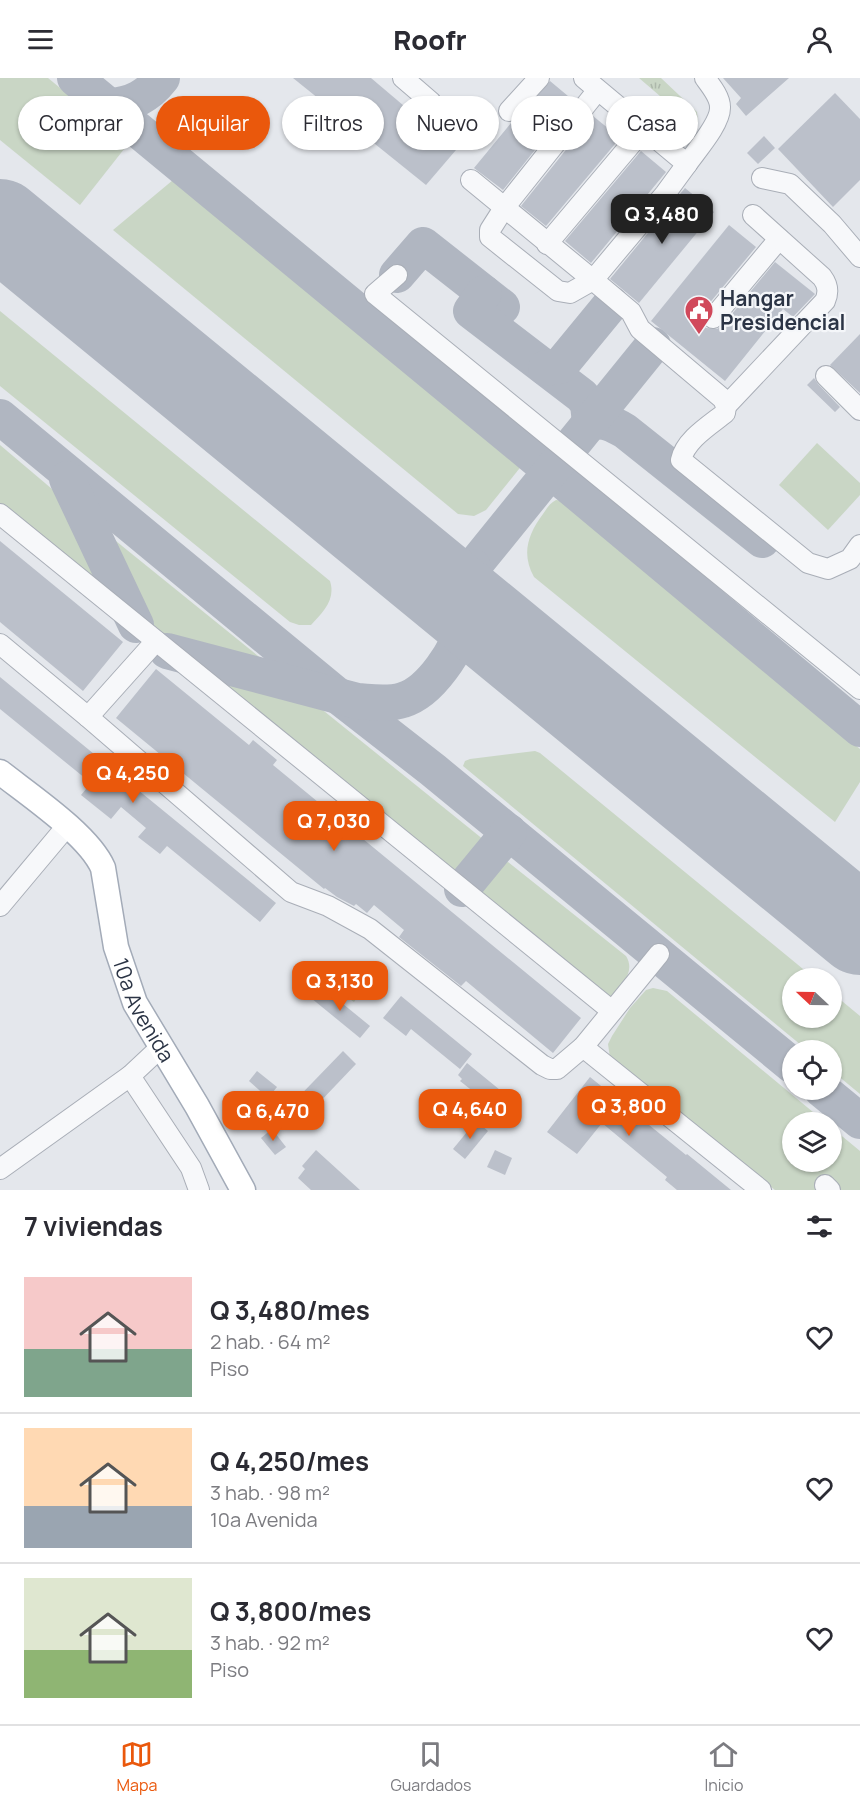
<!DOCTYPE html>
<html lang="es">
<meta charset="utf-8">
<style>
body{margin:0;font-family:Manrope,sans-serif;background:#f7f7f7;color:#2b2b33;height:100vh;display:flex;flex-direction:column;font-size:22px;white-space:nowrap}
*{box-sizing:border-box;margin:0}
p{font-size:20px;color:#7c7c81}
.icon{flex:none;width:33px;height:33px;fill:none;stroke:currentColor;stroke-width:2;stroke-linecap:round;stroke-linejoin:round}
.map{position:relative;height:1112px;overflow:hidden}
.sheet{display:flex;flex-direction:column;background:#fff;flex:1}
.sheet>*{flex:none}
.guide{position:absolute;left:18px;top:18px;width:825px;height:54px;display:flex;gap:12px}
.needle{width:39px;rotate:292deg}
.fabs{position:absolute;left:782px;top:890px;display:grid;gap:12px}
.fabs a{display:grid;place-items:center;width:60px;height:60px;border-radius:50%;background:#fff;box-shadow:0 2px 4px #0004;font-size:30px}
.price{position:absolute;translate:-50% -51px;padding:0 14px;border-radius:12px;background:#ea580c;color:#fff;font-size:20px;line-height:39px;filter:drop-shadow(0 2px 3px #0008)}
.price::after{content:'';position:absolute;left:50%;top:36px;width:18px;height:14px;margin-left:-9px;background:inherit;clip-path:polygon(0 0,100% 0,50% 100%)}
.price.active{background:#222;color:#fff}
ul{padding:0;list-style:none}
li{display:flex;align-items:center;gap:18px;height:150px;padding:0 24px}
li+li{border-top:2px solid #e1e1e2}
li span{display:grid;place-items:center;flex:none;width:168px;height:120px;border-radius:0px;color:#555}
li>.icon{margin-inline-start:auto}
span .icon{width:72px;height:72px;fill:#fffc;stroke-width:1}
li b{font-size:26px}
h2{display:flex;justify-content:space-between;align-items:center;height:72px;padding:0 24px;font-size:26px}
.chip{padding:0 21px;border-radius:27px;background:#fff;box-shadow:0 2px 4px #0004;font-size:21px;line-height:54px}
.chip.active{background:#ea580c;color:#fff}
header{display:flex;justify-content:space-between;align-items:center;height:78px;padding:0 24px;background:#fff;font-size:27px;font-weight:800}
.tab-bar{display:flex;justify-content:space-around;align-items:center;height:84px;border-top:2px solid #e1e1e2;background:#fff;font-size:16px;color:#7c7c81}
.tab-bar a{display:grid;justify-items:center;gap:3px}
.tab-bar .active{color:#ea580c}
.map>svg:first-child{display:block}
.grass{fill:#c9d6c5}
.park{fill:url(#park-tufts)}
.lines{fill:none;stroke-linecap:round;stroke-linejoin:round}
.taxiway{stroke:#b0b6c1;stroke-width:36}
.runway{stroke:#b0b6c1;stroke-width:90}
.building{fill:#bbc0ca}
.minor-casing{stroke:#a9aeb7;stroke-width:22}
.major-casing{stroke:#a3abb8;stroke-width:27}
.minor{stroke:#f7f8fa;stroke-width:20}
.major{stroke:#fff;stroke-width:24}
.labels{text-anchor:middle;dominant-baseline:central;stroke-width:4.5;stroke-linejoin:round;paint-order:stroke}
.poi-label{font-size:21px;font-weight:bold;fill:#2b3445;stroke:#f4f6f9;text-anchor:start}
.street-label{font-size:21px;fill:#2b3445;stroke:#f4f6f9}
</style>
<header><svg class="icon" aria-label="menu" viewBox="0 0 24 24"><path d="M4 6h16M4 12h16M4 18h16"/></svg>Roofr<svg class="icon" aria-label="person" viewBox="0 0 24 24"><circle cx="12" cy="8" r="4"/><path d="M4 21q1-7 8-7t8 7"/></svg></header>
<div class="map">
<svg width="860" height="1112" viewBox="0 0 860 1112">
<defs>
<pattern id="park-tufts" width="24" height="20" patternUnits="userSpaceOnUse" patternTransform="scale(1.5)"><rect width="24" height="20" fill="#c9d6c5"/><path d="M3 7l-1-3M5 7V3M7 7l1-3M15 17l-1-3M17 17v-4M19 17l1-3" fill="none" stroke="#adb8ab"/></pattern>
</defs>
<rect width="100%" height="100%" fill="#e4e7ec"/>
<g class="grass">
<path d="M0,0H48L128,66L80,127L0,62Z"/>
<path d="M173,102L523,386L486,432L474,438L458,436L113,152Z"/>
<path d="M0,233L330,503C336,522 323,534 311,547H299L290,544L0,308Z"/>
<path d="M817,365L860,405V417L828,452L779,407Z"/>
<path d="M0,367L65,422L114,521L0,428Z"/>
<path d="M556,422L563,423L860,671V704L835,744L534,499C521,476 528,456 543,436C547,430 550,425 556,422Z"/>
<path d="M106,455L268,586V589L266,591L262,590L157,555L103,464L102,460Z"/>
<path d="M205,591L314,625L484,762V770L465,794L452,795Z"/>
<path d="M535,673L540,675L814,900H792V939H831V914L860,938V1016L831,992V972H807L463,688L465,683L470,681Z"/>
<path d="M508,784L626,878C636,894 621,907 612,919L608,920L482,818V806L499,786Z"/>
<path d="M335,888L364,909L354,924L324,903Z"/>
<path d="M653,910L667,913L825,1044H792V1083H831V1049L860,1073V1112H775L610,980L608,966L612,958L630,930L646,912Z"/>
</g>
<path class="park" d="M639,0H661L697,34L698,44L687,59L678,50L682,44V37Z"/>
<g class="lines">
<g class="taxiway">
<path d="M75,0L551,393L860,651"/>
<path d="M109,28C132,27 148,18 162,0"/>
<path d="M397,197L423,167L502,229"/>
<path d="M484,215L471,233L582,318L588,326L590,345C604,341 613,346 625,353L762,462"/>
<path d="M546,290L560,288L611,226"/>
<path d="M0,339L338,618L433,692L792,987"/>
<path d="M67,401L136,547"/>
<path d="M437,505L455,500L473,489L653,267"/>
<path d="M454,572C468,560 479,556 497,555"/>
<path d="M167,573L357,623C372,624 388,627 403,622C430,614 459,571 464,544C468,525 467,508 473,489"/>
<path d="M462,811L509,754"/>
<path d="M821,1011L860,1043"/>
</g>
<path class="runway" d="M0,146L860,852"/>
</g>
<g class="building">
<path d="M293,0H371L456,72L426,107Z"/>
<path d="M723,0H789L746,38L736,26L741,20Z"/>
<path d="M550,3L574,23L503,112L474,90L511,45L518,41Z"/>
<path d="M835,15L860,41V102L833,129L778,71Z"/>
<path d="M593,38L620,60L546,148L521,128Z"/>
<path d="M764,58L775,70L758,86L747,75Z"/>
<path d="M641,73L666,94L591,185L565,163Z"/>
<path d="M685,110L714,134L639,225L610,201Z"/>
<path d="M729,147L756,169L703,233L702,244L706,250L717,251L722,248L775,184L815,216L793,239L783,231L725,303L651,243Z"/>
<path d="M860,256V315L830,287Z"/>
<path d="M814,300L818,306L840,329L835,334L807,307Z"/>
<path d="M0,463L123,564L83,613L0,544Z"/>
<path d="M156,591L249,667L253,662L277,682L273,687L581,940L553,975L466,903L461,908L399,859L404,852L374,827L367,835L356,826L354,828L337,819L325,810L324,811L116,640Z"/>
<path d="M0,599L276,825L260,844L167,768L160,776L138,759L146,750L121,729L111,741L81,717L91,705L0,631Z"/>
<path d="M321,908L370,948L360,960L311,920Z"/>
<path d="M401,918L472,976L460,991L411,951L406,958L383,940Z"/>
<path d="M343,973L356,986L297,1048L283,1035Z"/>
<path d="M467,985L500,1012L489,1026L460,1003L462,1001L458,997Z"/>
<path d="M257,993L277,1009L268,1020L249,1003Z"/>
<path d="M590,999L686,1077L687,1076L731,1112H677L665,1102L667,1099L602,1045L577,1076L547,1054Z"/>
<path d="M476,1043L488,1053L465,1081L453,1071Z"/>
<path d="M272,1051L286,1069L275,1077L261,1060Z"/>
<path d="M316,1072L360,1112H311L298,1100L305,1091L302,1088Z"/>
<path d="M495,1072L512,1080L505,1097L487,1089Z"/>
</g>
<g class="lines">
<g class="minor-casing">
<g id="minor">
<path d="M403,0L431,24"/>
<path d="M584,0L687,86C696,73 721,45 720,29C720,19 711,8 705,0"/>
<path d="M597,13L504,130L490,152V159L558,213L570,215L593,202L631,234L640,251L723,321L726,328L725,335C710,347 685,362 681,382L808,485L828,491L850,481L860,467"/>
<path d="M509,33L539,0"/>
<path d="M762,100L790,106L832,146L860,179"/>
<path d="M471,102L593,202L665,116L687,86"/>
<path d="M547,166L643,52"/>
<path d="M397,197L375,216L860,611"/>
<path d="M713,240L779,161"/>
<path d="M826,298L860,332"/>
<path d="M726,328L825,223C829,214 828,207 822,199L753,137"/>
<path d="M0,436L612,933"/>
<path d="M0,566L88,639L291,814L328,828L370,851L542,987L550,991H557L583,969L659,876"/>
<path d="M88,639L156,563"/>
<path d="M0,828L67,748"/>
<path d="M583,969L761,1112"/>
<path d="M130,998L191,1090L199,1112"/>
<path d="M0,1091L130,998L161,969"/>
<path d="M825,1107L830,1112"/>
</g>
</g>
<g class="major-casing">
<g id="major">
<path id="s1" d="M0,694C29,717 89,757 103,790L116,869L135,925L197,1028L243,1112"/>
</g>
</g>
<use href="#minor" class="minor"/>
<use href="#major" class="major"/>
</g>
<defs>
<g id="civic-pin" transform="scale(1.5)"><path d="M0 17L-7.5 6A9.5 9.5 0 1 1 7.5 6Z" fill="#d1495b" stroke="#f4f6f9"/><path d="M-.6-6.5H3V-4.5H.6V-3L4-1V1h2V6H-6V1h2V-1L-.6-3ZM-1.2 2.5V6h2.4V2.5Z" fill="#fff"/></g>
</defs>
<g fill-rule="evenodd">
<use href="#civic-pin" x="699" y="232"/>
</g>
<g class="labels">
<g class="poi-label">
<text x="720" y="220">Hangar<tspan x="720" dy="24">Presidencial</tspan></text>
</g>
<g class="street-label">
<text stroke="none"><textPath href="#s1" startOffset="291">10a Avenida</textPath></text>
</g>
</g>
</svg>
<div class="fabs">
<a><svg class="needle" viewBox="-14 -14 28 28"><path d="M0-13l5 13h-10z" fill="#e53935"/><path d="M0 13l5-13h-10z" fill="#7c7c81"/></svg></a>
<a><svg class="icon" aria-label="locate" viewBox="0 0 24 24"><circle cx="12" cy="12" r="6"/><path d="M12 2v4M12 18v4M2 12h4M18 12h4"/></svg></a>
<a><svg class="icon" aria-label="layers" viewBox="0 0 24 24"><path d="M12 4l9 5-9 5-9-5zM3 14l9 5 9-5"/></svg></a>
</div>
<b class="price active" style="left:662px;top:167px">Q 3,480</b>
<b class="price" style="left:133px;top:726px">Q 4,250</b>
<b class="price" style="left:334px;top:774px">Q 7,030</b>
<b class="price" style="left:340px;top:934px">Q 3,130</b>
<b class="price" style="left:629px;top:1059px">Q 3,800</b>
<b class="price" style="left:470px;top:1062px">Q 4,640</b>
<b class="price" style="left:273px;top:1064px">Q 6,470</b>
<div class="guide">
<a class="chip">Comprar</a>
<a class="chip active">Alquilar</a>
<a class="chip">Filtros</a>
<a class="chip">Nuevo</a>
<a class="chip">Piso</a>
<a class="chip">Casa</a>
</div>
</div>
<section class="sheet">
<h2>7 viviendas<svg class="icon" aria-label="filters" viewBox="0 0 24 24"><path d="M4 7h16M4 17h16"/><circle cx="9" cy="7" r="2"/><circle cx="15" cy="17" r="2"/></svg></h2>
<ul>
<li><span style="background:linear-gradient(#f6c9c9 60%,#7fa58c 0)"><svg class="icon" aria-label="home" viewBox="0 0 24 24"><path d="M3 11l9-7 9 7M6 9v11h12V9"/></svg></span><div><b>Q 3,480/mes</b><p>2 hab. · 64 m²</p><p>Piso</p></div><svg class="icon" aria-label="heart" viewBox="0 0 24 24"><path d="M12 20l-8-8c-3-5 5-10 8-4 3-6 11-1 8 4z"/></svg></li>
<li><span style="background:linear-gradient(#ffd9b3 65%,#9aa5b1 0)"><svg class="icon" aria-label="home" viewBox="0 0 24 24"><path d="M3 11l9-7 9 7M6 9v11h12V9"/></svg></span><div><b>Q 4,250/mes</b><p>3 hab. · 98 m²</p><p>10a Avenida</p></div><svg class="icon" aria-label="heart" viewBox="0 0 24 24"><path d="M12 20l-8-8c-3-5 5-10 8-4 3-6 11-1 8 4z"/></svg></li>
<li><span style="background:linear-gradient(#dfe7d0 60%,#8fb573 0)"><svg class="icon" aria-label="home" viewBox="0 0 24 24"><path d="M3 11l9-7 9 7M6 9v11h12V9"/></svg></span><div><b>Q 3,800/mes</b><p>3 hab. · 92 m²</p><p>Piso</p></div><svg class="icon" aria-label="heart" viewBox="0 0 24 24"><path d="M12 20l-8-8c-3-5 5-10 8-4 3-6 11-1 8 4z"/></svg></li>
</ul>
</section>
<nav class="tab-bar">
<a class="active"><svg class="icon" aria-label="map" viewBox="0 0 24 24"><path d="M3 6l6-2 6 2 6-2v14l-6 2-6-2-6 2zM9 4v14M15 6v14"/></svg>Mapa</a>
<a><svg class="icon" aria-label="saved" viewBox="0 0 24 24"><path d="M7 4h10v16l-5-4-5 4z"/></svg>Guardados</a>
<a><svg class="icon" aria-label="home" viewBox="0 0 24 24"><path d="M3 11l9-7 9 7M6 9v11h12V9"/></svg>Inicio</a>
</nav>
